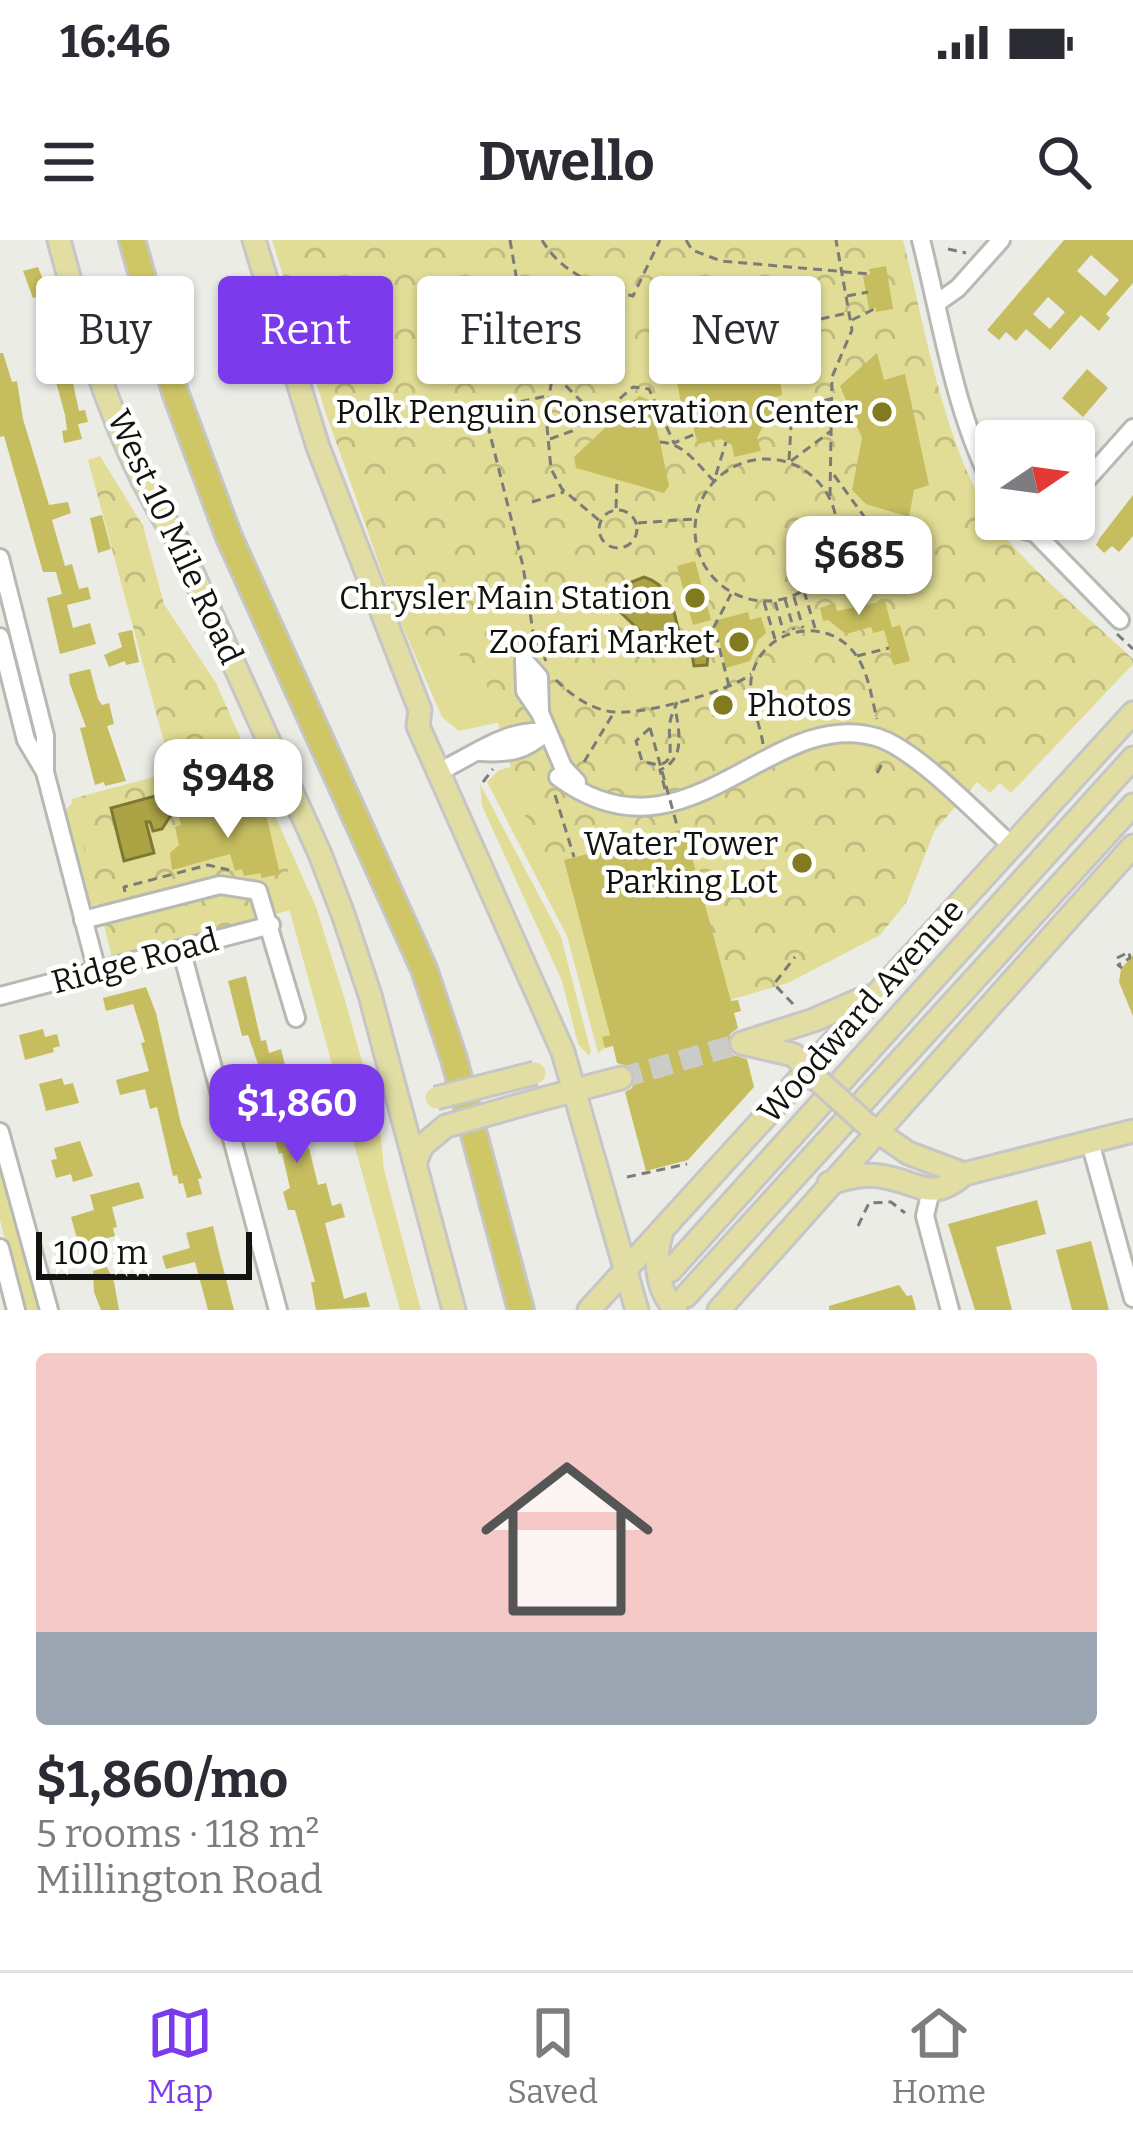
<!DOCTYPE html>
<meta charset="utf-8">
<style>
body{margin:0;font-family:Bitter,serif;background:#f7f7f7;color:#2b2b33;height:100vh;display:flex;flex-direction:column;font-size:45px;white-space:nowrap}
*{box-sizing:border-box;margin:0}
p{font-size:39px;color:#7c7c81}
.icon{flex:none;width:66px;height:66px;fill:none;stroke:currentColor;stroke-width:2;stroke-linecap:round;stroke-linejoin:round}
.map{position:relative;height:1070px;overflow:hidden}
.panel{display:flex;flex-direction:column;background:#fff;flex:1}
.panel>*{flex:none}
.top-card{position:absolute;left:36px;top:36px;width:1062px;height:108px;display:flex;gap:24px}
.needle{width:78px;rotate:77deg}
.tools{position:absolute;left:975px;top:180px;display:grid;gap:24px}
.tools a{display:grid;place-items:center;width:120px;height:120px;border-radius:12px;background:#fff;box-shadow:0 3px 9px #0004;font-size:60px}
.scale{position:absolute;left:36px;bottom:30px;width:216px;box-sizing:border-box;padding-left:12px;border:6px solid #121210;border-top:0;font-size:33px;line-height:42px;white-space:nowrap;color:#121210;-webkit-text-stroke:9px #fffffe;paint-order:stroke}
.price{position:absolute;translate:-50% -102px;padding:0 27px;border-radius:24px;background:#fff;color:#222;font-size:39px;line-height:78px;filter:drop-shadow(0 3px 6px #0008)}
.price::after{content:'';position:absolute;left:50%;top:72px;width:36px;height:27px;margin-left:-18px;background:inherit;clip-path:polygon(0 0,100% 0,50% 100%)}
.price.active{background:#7c3aed;color:#fff}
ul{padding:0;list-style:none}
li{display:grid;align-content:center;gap:24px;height:636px;padding:0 36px}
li+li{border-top:3px solid #e1e1e2}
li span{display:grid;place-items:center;height:372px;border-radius:12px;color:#555}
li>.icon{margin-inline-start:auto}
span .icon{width:216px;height:216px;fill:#fffc;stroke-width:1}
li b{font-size:51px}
.pill{padding:0 42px;border-radius:12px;background:#fff;box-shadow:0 3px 9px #0004;font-size:42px;line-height:108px}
.pill.active{background:#7c3aed;color:#fff}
.status{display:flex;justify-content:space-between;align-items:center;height:84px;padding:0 60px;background:#fff;direction:ltr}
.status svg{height:33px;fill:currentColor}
header{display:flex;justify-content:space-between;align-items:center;height:156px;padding:0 36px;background:#fff;font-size:54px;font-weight:700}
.tabs{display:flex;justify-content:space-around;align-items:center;height:168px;border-top:3px solid #e1e1e2;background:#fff;font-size:33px;color:#7c7c81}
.tabs a{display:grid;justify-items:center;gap:6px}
.tabs .active{color:#7c3aed}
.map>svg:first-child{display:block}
.grass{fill:#e2dd96}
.park{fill:url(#park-crowns)}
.water{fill:#aca444;stroke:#7e7834;stroke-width:3}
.building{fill:#c5bd5e;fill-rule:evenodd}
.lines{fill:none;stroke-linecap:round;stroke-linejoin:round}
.major-tunnel{stroke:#cbcbc7;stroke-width:21;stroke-dasharray:21 10;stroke-linecap:butt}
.minor-casing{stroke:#b9b9b4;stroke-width:22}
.major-casing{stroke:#c6c6c6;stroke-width:27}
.highway-casing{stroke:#c6c6c6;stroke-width:30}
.path{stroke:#7b7b77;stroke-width:3;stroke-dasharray:9 6;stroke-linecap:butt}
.minor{stroke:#fff;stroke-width:16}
.major{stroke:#e2dda3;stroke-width:21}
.highway{stroke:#cfc766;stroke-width:24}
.major-bridge-casing{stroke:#c6c6c6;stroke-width:27;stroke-linecap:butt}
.path-bridge{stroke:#7b7b77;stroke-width:3;stroke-dasharray:9 6;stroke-linecap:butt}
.major-bridge{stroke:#e2dda3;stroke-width:21}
.poi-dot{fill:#827a20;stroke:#fffffe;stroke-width:4.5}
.labels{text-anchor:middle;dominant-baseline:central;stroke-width:9;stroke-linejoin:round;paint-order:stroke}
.poi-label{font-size:33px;fill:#121210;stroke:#fffffe;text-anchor:end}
.street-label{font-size:33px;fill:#121210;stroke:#fffffe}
</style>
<div class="status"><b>16:46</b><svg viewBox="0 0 49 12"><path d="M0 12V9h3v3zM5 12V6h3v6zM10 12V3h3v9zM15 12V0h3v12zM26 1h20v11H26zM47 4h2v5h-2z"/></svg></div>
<header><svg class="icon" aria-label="menu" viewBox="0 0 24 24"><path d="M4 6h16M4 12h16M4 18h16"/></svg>Dwello<svg class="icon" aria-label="search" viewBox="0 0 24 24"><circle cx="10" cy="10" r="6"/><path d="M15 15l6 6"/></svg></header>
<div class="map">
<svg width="1133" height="1070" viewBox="0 0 1133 1070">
<defs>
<pattern id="park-crowns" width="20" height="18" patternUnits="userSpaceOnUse" patternTransform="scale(3)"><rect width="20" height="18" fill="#e2dd96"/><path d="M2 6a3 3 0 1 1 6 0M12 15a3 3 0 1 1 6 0" fill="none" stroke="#c1bd80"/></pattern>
</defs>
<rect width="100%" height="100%" fill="#ecece7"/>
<g class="grass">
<path d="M333,192L487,396L505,481L459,491L442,477L394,367Z"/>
<path d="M526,523L544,539L610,795L603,797L605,808L598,813L567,696L487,542L499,530Z"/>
<path d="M480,544L561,697L591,812L589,816L578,804L562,741L482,566Z"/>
<path d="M268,560L316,667L345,760L380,887L384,930L421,1070H400L280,636Z"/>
<path d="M72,563L125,657L92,666L88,662L64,572Z"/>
<path d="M0,910L41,1070H23L0,980Z"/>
</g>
<g class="park">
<path d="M272,0H903C926,90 948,235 1011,304C1048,345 1093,381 1133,419V424L1011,553L1000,543L990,553L977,542L935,590L906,663L880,695L788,743L610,795L564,621L545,618L534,606L485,439C462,406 417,401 396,366L327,177Z"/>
<path d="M100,216L143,286L164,364L216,443L268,560L299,668L112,717L71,559L172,532L88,220Z"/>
</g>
<g class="water">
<path d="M644,337C674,347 673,372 680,396L692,399L703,395L701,407L708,416L707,425L694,426L691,408L673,404L657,407L618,370L616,362L624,345Z"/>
<path d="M177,550L180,561L162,589L153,591L150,582H146L154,613L124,621L111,568Z"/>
</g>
<g class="building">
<path d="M1064,0H1133V43L1106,74L1110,78L1099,91L1081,75L1050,110L1026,89L1016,101L1006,92L999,100L987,90ZM1091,15L1119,40L1105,56L1077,31ZM1048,57L1065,72L1050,89L1033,74Z"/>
<path d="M886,26L893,69L876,72V68L869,69L863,36L870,34L869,29Z"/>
<path d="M38,27L49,54L33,58L23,31Z"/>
<path d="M54,80L61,107L65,106L79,171L85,170L88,182L78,184L82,199L64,203L62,191L67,190L65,175L40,83Z"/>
<path d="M735,92L757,101L770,114L780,139L782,155L776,157L783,182L762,188L757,198L761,211L734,217L732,205L721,199L698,204L691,180L686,181L682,168L677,142L681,123L698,101L713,94Z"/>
<path d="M0,113H3L12,142L17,141L23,179L49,265L68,262L71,273L52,280L65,326L72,324L79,349L88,347L91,359L67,365L73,388L90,383L96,404L60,414L47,358L62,354L56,332H43L4,196L0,197Z"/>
<path d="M877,113L884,140L905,134L929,245L914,250L909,277L866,264L852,250L862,198L840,146Z"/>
<path d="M1087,129L1108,148L1083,177L1062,158Z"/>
<path d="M639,156L649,160L660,202L669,246L664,253L576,228L574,217Z"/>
<path d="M1133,255V296L1119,312L1112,306L1104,313L1096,305L1099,299Z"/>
<path d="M102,275L111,309L98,313L90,278Z"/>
<path d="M695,321L711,380L693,385L677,326Z"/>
<path d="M885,361L892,388L873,393L871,387L846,394L828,380L823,381L820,368L835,363L837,371Z"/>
<path d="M748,372L750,380L761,377L766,393L758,400L750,421L726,428L714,381Z"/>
<path d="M900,385L910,421L894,425L884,390Z"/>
<path d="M132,390L139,422L126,425L125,421L109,427L104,415L122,407L118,393Z"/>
<path d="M90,429L98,459L102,465L109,463L114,484L107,486L126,541L105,546L104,542L95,545L80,488L86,487L70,444L69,434Z"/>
<path d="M263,562L280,634L262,638L260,633L244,636L242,629L235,631L230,614L172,630L170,613L179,605L175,587L181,585L179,577L215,574Z"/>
<path d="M697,586L700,599L688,602L731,761L738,760L741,771L734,773L738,788L730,794L728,806L733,815L747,819L754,847L688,920L646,931L625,852L632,848L636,835L631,827L617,823L613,806L605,808L602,797L610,795L564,620Z"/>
<path d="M1133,715V776L1119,742L1121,729Z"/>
<path d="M246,736L261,801L266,800L269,813L281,809L286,829L278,831L287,866L294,864L298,875L287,878L293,901L299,900L302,910L309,908L318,945L326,943L332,966L341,963L345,977L325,983L344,1059L366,1052L370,1067L316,1070L311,1042H315L306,1009L295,970H288L283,952L290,948L282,913L279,914L270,882L259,827L248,795L242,796L228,741Z"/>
<path d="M146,747L156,773L181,884L202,938L198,939L202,954L187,958L183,943L179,944L177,935L173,936L157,867L150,869L145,849L120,855L116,840L149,831L141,803L145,802L133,764L106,771L103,758Z"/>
<path d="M43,789L45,797L57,794L60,806L53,808L54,812L25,820L19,795Z"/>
<path d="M62,838L64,845L73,843L79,863L46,871L39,844Z"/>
<path d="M80,901L93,936L73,942L71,934L56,938L51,920L57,919L54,908Z"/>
<path d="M139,942L144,958L112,967L117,987L113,988L115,996L79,1006L71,977L94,970L90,955Z"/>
<path d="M1037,960L1046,994L996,1007L1012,1070H975L948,984Z"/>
<path d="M213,986L219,1012L234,1070H208L195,1022L166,1029L162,1016L190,1008L186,993Z"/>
<path d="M1091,1001L1109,1070H1072L1056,1010Z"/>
<path d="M107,1027L114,1042L119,1070H101L94,1052L93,1031Z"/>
<path d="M899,1045L907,1056L912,1055L916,1070H829V1066Z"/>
</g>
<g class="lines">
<path class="major-tunnel" d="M621,838L742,803"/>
<g class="minor-casing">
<g id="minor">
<path d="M921,0C942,83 955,176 996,252"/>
<path d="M937,63L958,48L1001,0"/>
<path d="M1074,254L1133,188"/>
<path d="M1012,279L1021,289L1035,293L1120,380"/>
<path d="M1035,293L1052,279"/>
<path d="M0,318L45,496V532L97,731"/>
<path d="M0,397L26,500L45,532"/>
<path d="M524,420L525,451L540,473L563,527L577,542"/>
<path d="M524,420L539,437L540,473"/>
<path d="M481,512C509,514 525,511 546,492"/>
<path d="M438,532C475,515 504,489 546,492"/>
<path d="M558,537C686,632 769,466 876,497C915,508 979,576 1011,605"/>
<path d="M83,680L220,645L258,651L296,778"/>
<path d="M181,709L278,1070"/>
<path d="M0,756L271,685"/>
<path d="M0,892L49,1070"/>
<path d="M1090,902L1133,1058"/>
<path d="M931,950L925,976L950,1070"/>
<path d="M0,1008L16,1070"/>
</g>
</g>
<g class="major-casing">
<g id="major">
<path d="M59,0C86,102 119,213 178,301L320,614L343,674L370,755L454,1070"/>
<path d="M254,0L318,207L420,470L418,486L563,812L637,1070"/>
<path d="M742,803L814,780L867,757"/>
<path d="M742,803L794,815L817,840"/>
<path d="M542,859L621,838"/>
<path d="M865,883L908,913L964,934"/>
<path d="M415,923L422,906L446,886"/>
<path d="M829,943C845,939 863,933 880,936C917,941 931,964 964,934L1133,891"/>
<path d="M662,991C654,1018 655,1049 676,1070"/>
<path d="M670,1031L1133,518"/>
<path d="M686,1056L1133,565"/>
<path d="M589,1070L1133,473"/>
<path d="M719,1070L1133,606"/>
</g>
</g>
<g class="highway-casing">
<path id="highway" d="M132,0L175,152L229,297L424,729L454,819L521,1070"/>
</g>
<g class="path">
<path d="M510,0L521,65L553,132L546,176L551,229L562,249L600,281"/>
<path d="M542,0C561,33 597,47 633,56L660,0"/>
<path d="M686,0L692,10L721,21L870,34"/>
<path d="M948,9L966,13"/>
<path d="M847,56L868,52"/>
<path d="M852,80L876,68"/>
<path d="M789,133L817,119L816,80L847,73"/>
<path d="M555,135L598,178L633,147L649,149L674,203L695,194"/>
<path d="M558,137L574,116"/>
<path d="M484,170L523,326L533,392L546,421"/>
<path d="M780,172L830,159"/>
<path d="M462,175L546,156"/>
<path d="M550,199L572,191L590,172"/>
<path d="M660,202C684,203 698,225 714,241L726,202"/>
<circle cx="766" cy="290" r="71"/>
<path d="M789,220L792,170"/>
<path d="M791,221L831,191"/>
<path d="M834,235L871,286"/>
<path d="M830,256L832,137L852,90L836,0"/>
<path d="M532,262L564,252"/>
<path d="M616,268L617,239"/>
<circle cx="618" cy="289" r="19"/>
<path d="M638,283L694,279"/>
<circle cx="879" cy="319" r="32"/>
<path d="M804,351L815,388"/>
<path d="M794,357L803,388"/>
<path d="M785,359L794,390"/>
<path d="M764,362L775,399"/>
<path d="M775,362L784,393"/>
<path d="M1117,394L1133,409"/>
<path d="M857,416L889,408"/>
<path d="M556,440C571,455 591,470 614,472C643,475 729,452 751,434"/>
<path d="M729,446L714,387L731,354"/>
<path d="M650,488L636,501L642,521C683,535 666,501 670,482C671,475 675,469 677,462"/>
<path d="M763,504C760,483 749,462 751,440C758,392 819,374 851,409C868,427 871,456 877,479"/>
<path d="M584,522L613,474"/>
<path d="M877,533L882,524"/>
<path d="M483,542L493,529"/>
<path d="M665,549L660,530C684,520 680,495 676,473"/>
<path d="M555,555L574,617"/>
<path d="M125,652L124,647L208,625L229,630"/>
<path d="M1117,718L1129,712L1130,718L1118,725L1122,728"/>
<path d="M793,764L774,744L795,717"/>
<path d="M627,937L687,924"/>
<path d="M858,986L869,963L891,962L905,973"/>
</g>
<use href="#minor" class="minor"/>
<use href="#major" class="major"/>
<use href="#highway" class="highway"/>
<g class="major-bridge-casing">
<g id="major-bridge">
<path d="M818,840L865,883"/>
<path d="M436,858L535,833"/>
<path d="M446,886L542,859"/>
</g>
</g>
<path class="path-bridge" d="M650,488L678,589"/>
<use href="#major-bridge" class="major-bridge"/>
</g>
<g class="poi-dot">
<circle cx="882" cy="172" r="12"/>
<circle cx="695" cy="358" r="12"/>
<circle cx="739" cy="402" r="12"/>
<circle cx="723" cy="465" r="12"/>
<circle cx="802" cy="623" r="12"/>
</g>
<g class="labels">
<g class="poi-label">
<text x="858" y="172">Polk Penguin Conservation Center</text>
<text x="671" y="358">Chrysler Main Station</text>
<text x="715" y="402">Zoofari Market</text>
<text x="747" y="465" text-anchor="start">Photos</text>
<text x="778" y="604">Water Tower<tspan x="778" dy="38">Parking Lot</tspan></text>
</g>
<g class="street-label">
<text transform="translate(175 297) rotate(65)">West 10 Mile Road</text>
<text transform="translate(135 721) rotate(-15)">Ridge Road</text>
<text transform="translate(861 771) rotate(-48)">Woodward Avenue</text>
</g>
</g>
</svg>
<div class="tools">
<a><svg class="needle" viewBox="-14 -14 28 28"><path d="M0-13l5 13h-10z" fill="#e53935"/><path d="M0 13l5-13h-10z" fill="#7c7c81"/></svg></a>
</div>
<div class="scale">100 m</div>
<b class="price" style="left:859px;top:378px">$685</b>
<b class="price" style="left:228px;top:601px">$948</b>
<b class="price active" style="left:297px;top:926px">$1,860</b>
<div class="top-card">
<a class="pill">Buy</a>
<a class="pill active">Rent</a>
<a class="pill">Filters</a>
<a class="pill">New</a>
</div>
</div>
<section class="panel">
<ul>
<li><span style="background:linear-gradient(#f6c9c9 75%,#9aa5b1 0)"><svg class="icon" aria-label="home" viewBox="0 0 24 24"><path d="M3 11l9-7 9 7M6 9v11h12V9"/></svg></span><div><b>$1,860/mo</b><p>5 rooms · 118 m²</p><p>Millington Road</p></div></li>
</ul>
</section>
<nav class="tabs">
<a class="active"><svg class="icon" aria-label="map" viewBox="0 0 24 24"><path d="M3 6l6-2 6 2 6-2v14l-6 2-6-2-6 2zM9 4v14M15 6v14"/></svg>Map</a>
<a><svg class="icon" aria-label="saved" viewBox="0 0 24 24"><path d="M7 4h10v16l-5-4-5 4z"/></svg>Saved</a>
<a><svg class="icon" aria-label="home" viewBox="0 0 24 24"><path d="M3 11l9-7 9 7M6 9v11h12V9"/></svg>Home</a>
</nav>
